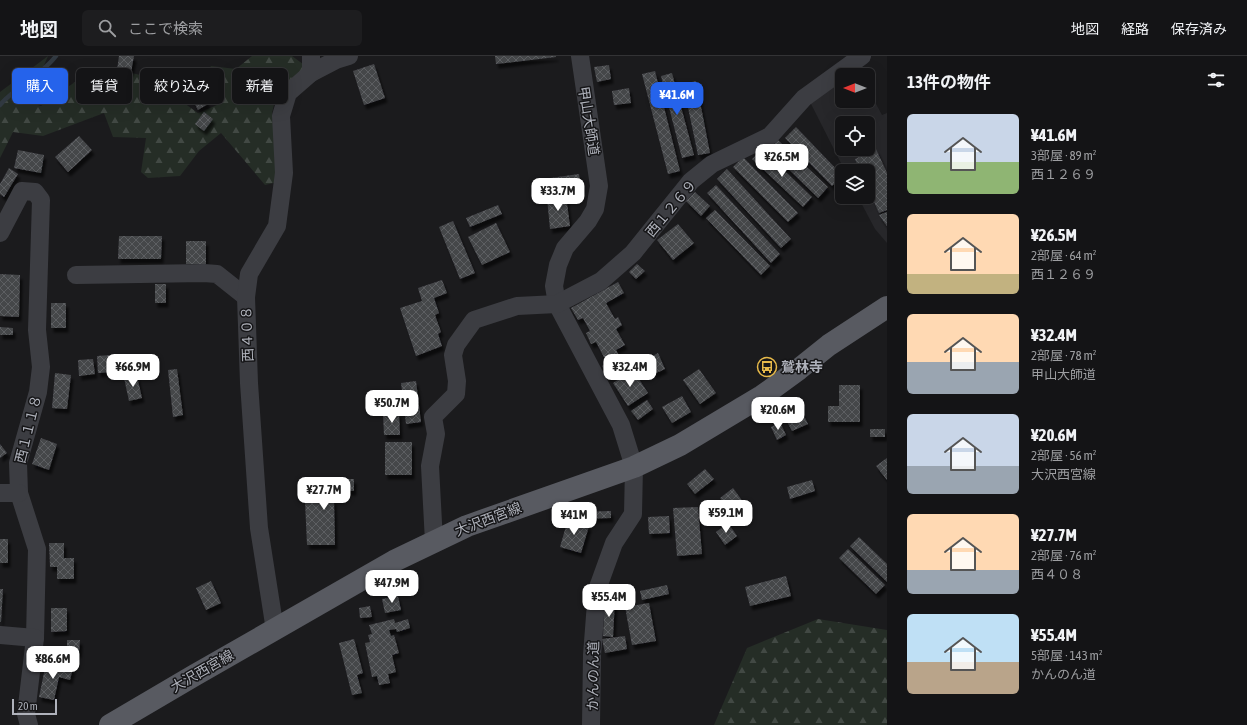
<!DOCTYPE html>
<html lang="ja">
<meta charset="utf-8">
<style>
body{margin:0;font-family:"Asap Condensed","Noto Sans JP",sans-serif;background:#1d1d1f;color:#f1f3f6;height:100vh;display:flex;flex-direction:column;font-size:15px;white-space:nowrap}
*{box-sizing:border-box;margin:0}
p{font-size:13px;color:#9d9ea1}
.icon{flex:none;width:22px;height:22px;fill:none;stroke:currentColor;stroke-width:2;stroke-linecap:round;stroke-linejoin:round}
.map{position:relative;flex:1;overflow:hidden}
.details{display:flex;flex-direction:column;background:#141416;width:360px}
.details>*{flex:none}
.guide{position:absolute;left:12px;top:12px;width:380px;height:36px;display:flex;gap:8px}
.needle{width:26px;rotate:270deg}
.fabs{position:absolute;left:835px;top:12px;display:grid;gap:8px}
.fabs a{display:grid;place-items:center;width:40px;height:40px;border-radius:6px;background:#141416;box-shadow:0 4px 16px #0002,0 0 0 1px #333335;font-size:20px}
.scale{position:absolute;left:12px;bottom:10px;width:45px;box-sizing:border-box;padding-left:4px;border:2px solid #afb2bb;border-top:0;font-size:11px;line-height:14px;white-space:nowrap;color:#afb2bb;-webkit-text-stroke:3px #161618;paint-order:stroke}
.price{position:absolute;translate:-50% -34px;padding:0 9px;border-radius:8px;background:#fff;color:#222;font-size:13px;line-height:26px;filter:drop-shadow(0 1px 2px #0008)}
.price::after{content:'';position:absolute;left:50%;top:24px;width:12px;height:9px;margin-left:-6px;background:inherit;clip-path:polygon(0 0,100% 0,50% 100%)}
.price.on{background:#2563eb;color:#fff}
ul{padding:0;list-style:none}
li{display:flex;align-items:center;gap:12px;height:100px;padding:0 20px}
li span{display:grid;place-items:center;flex:none;width:112px;height:80px;border-radius:6px;color:#555}
li>.icon{margin-inline-start:auto}
span .icon{width:48px;height:48px;fill:#fffc;stroke-width:1}
li b{font-size:17px}
h2{display:flex;justify-content:space-between;align-items:center;height:48px;padding:0 20px;font-size:17px}
.tag{padding:0 14px;border-radius:6px;background:#141416;box-shadow:0 4px 16px #0002,0 0 0 1px #333335;font-size:14px;line-height:36px}
.tag.on{background:#2563eb;color:#fff}
header{display:flex;align-items:center;gap:24px;box-sizing:border-box;height:56px;padding:0 20px;background:#141416;border-bottom:1px solid #333335}
header strong{font-size:19px}
nav{display:flex;gap:22px;margin-inline-start:auto;font-size:14px}
.search{width:280px;height:36px;background:#1d1d1f;display:flex;align-items:center;gap:10px;box-sizing:border-box;padding:0 14px;border-radius:6px;color:#9d9ea1;font-size:15px}
main{display:flex;flex:1;min-height:0}
.map>svg:first-child{display:block}
.built{fill:#27272a;fill-rule:evenodd}
.forest{fill:url(#forest-firs)}
.lines{fill:none;stroke-linecap:round;stroke-linejoin:round}
.stream{stroke:#313941;stroke-width:4.5}
.building{fill:url(#building-cross-hatch);filter:url(#shadow)}
.minor{stroke:#3c3d42;stroke-width:18}
.major{stroke:#585a61;stroke-width:22}
.labels{text-anchor:middle;dominant-baseline:central;stroke-width:3;stroke-linejoin:round;paint-order:stroke}
.street-label{font-size:14px;fill:#afb2bb;stroke:#161618}
.poi-label{font-size:14px;font-weight:bold;fill:#afb2bb;stroke:#161618;text-anchor:start}
</style>
<header>
<strong>地図</strong>
<div class="search"><svg class="icon" aria-label="search" viewBox="0 0 24 24"><circle cx="10" cy="10" r="6"/><path d="M15 15l6 6"/></svg>ここで検索</div>
<nav><a>地図</a><a>経路</a><a>保存済み</a></nav>
</header>
<main>
<div class="map">
<svg width="887" height="669" viewBox="0 0 887 669">
<defs>
<pattern id="forest-firs" width="22" height="20" patternUnits="userSpaceOnUse"><rect width="22" height="20" fill="#252d26"/><path d="M5 1l3.5 6h-7zM16 11l3.5 6h-7z" fill="#424944"/></pattern>
<pattern id="building-cross-hatch" width="8" height="8" patternUnits="userSpaceOnUse"><rect width="8" height="8" fill="#45464a"/><path d="M0 0l8 8M0 8l8-8" fill="none" stroke="#5d5e62"/></pattern>
<filter id="shadow"><feDropShadow dx="2.5" dy="4.5" stdDeviation="1" flood-color="#0009"/></filter>
</defs>
<rect width="100%" height="100%" fill="#1b1b1d"/>
<path class="built" d="M842,23V45H868V33L882,59L887,57V187L875,173L858,141H868V115H845L809,44ZM842,67H868V93H842Z"/>
<g class="forest">
<path d="M48,0L28,46L41,50L82,21L115,13L140,19L154,35L174,40L198,57L217,49L202,23L211,10L236,13L252,0H292L307,11L276,40L272,57L282,125L265,129L221,77L199,95L180,120L148,122L141,116L146,82L113,81L104,57L43,80L13,76L0,102V36Z"/>
<path d="M818,563L887,574V669H714L747,592Z"/>
</g>
<g class="lines">
<path class="stream" d="M0,49C16,30 41,20 56,0"/>
</g>
<g class="building">
<path d="M119,0H134L131,16L117,14Z"/>
<path d="M495,0H556V1L496,8Z"/>
<path d="M374,8L385,42L364,49L353,15Z"/>
<path d="M609,9L611,23L597,26L594,11Z"/>
<path d="M655,15L680,115L668,118L642,18Z"/>
<path d="M672,17L694,99L682,102L661,20Z"/>
<path d="M696,25L710,97L698,99L683,28Z"/>
<path d="M198,30L208,48L198,54L188,35Z"/>
<path d="M629,32L631,47L614,49L612,35Z"/>
<path d="M204,56L213,63L204,75L195,68Z"/>
<path d="M796,71L842,119V121L832,130L785,82Z"/>
<path d="M79,80L92,94L68,116L55,101Z"/>
<path d="M778,84L828,131L818,142L769,94Z"/>
<path d="M762,93L812,141L803,151L752,103Z"/>
<path d="M876,93L887,117V154L879,157L868,132V115H860L855,103Z"/>
<path d="M18,94L44,99L41,117L14,112Z"/>
<path d="M743,101L798,157L788,166L733,111Z"/>
<path d="M9,112L18,118L4,141L0,138V128Z"/>
<path d="M727,113L791,183L781,192L717,123Z"/>
<path d="M579,118L581,134L546,140L543,123Z"/>
<path d="M716,129L780,198L771,207L707,137Z"/>
<path d="M695,136L710,150L701,160L686,145Z"/>
<path d="M566,140L570,170L550,173L547,142Z"/>
<path d="M498,149L502,158L470,171L466,162Z"/>
<path d="M715,154L770,210L761,219L706,162Z"/>
<path d="M887,156V170L879,159Z"/>
<path d="M453,165L475,217L460,223L439,171Z"/>
<path d="M496,167L510,196L482,209L468,181Z"/>
<path d="M678,168L694,187L673,204L657,184Z"/>
<path d="M119,180H162L161,203H118Z"/>
<rect x="186" y="185" width="20" height="23"/>
<path d="M637,208L645,215L636,223L629,216Z"/>
<path d="M0,218L20,219L19,261L0,260Z"/>
<path d="M442,224L447,237L434,242L439,257L435,259L441,276L438,278L442,290L416,300L400,252L422,245L418,232Z"/>
<path d="M618,226L624,237L606,247L615,263L618,261L622,269L616,273L625,289L616,294L620,301L614,304L619,315L608,321L602,310L607,307L596,286L591,288L586,277L590,275L583,262L578,264L571,252Z"/>
<rect x="155" y="228" width="11" height="19"/>
<rect x="51" y="247" width="15" height="25"/>
<path d="M0,271L13,272V279H0Z"/>
<path d="M658,297L665,313L654,318L647,303Z"/>
<path d="M125,298L126,315L98,317L97,300Z"/>
<path d="M93,303L95,318L79,320L78,304Z"/>
<path d="M177,313L183,359L173,361L168,314Z"/>
<path d="M699,313L716,337L700,348L683,324Z"/>
<path d="M633,314L648,337L628,350L613,327Z"/>
<path d="M55,317L71,319L67,353L52,352Z"/>
<path d="M137,320L142,342L129,345L124,322Z"/>
<path d="M416,325L421,366L406,368L401,327Z"/>
<path d="M839,329H860V366H828V350H839Z"/>
<path d="M682,340L691,356L672,367L662,351Z"/>
<path d="M647,344L653,353L638,364L631,355Z"/>
<path d="M802,356L808,368L792,375L786,364Z"/>
<path d="M399,357L400,379H384L383,358Z"/>
<path d="M780,366L786,379L777,384L771,371Z"/>
<rect x="870" y="373" width="15" height="8"/>
<path d="M41,382L57,388L49,414L32,408Z"/>
<rect x="385" y="386" width="27" height="33"/>
<path d="M0,388L7,397L0,402Z"/>
<path d="M887,402V424L876,410Z"/>
<path d="M705,413L714,423L695,438L687,428Z"/>
<path d="M313,423H354V435H327V444H334L335,489H307L305,445H313Z"/>
<path d="M812,424L815,435L790,443L787,431Z"/>
<path d="M733,432L749,454L736,464L720,442Z"/>
<path d="M698,451L702,498L677,500L673,452Z"/>
<path d="M611,455V462L577,463V456Z"/>
<path d="M669,460L670,477L649,478L648,461Z"/>
<path d="M568,463L589,470L581,497L560,491Z"/>
<path d="M728,467L737,480L725,489L716,476Z"/>
<path d="M859,481L887,508V526L850,490Z"/>
<rect x="0" y="483" width="8" height="24"/>
<path d="M49,487H64V502H74V523H57V511H50Z"/>
<path d="M848,493L885,529L876,538L839,502Z"/>
<path d="M786,520L791,540L750,550L745,531Z"/>
<path d="M211,525L221,547L206,554L196,532Z"/>
<path d="M667,529L669,538L642,544L640,535Z"/>
<path d="M0,533H3L1,566H0Z"/>
<path d="M398,540L401,554L385,557L382,543Z"/>
<path d="M605,542L615,543L613,581L603,580Z"/>
<path d="M649,547L656,585L632,589L625,551Z"/>
<path d="M370,550L372,561L360,562L359,552Z"/>
<path d="M51,552H67V575L51,576Z"/>
<path d="M394,563L395,567L408,563L410,572L397,576L396,573L389,574L391,580L394,579L399,597L392,599L396,616L388,618L390,627L379,629L377,620L372,621L365,587L370,586L368,579L372,578L369,569Z"/>
<path d="M625,580L627,593L605,597L602,583Z"/>
<path d="M354,583L363,617L357,619L362,637L352,639L339,587Z"/>
<path d="M67,584H80L79,597H67Z"/>
<path d="M46,607L73,612L70,624L59,621L54,644L39,641Z"/>
</g>
<g class="lines">
<g class="minor">
<path d="M580,0L599,130L595,153L588,165L565,192L558,209L554,230L557,248L621,369L634,411L633,458L614,487L597,534L592,599L591,669"/>
<path d="M311,17L336,4L349,0"/>
<path d="M0,177L22,135L35,136L41,144L37,274L41,311L38,336L18,407L19,437L37,493L35,582L26,658L29,669"/>
<path d="M76,219L204,217L217,218L246,241"/>
<path d="M0,437H19"/>
<path d="M434,486L430,410L436,378L433,361L456,338L457,325L453,299L456,289L474,264L517,250L557,248L601,225L633,197L691,125L712,108L770,80L804,42L862,0"/>
<path d="M275,574L259,472L249,327L246,241L249,218L277,170L284,117L281,60L288,37L311,17V0"/>
<path d="M0,579L35,582"/>
</g>
<path class="major" d="M110,669L195,619L394,505L467,470L634,411L680,389L762,340L799,313L829,289L887,251"/>
</g>
<defs>
<g id="bus-ring" transform="scale(1)"><circle r="9.5" fill="#161618" stroke="#e6b94a" stroke-width="1.5"/><path d="M-5-6H5V4H4V6H2V4H-2V6H-4V4H-5ZM-3.5-4V0h7V-4ZM-3.5 1.2v1.5H-2V1.2ZM2 1.2v1.5H3.5V1.2Z" fill="#e6b94a"/></g>
</defs>
<g fill-rule="evenodd">
<use href="#bus-ring" x="767" y="311"/>
</g>
<g class="labels">
<g class="street-label">
<text transform="translate(589 65) rotate(81)">甲山大師道</text>
<text transform="translate(671 152) rotate(-50)">西１２６９</text>
<text transform="translate(247 278) rotate(-92)">西４０８</text>
<text transform="translate(28 373) rotate(-76)">西１１１８</text>
<text transform="translate(488 463) rotate(-21)">大沢西宮線</text>
<text transform="translate(202 615) rotate(-30)">大沢西宮線</text>
<text transform="translate(593 620) rotate(-89)">かんのん道</text>
</g>
<g class="poi-label">
<text x="781" y="311">鷲林寺</text>
</g>
</g>
</svg>
<div class="fabs">
<a><svg class="needle" viewBox="-14 -14 28 28"><path d="M0-13l5 13h-10z" fill="#e53935"/><path d="M0 13l5-13h-10z" fill="#9d9ea1"/></svg></a>
<a><svg class="icon" aria-label="locate" viewBox="0 0 24 24"><circle cx="12" cy="12" r="6"/><path d="M12 2v4M12 18v4M2 12h4M18 12h4"/></svg></a>
<a><svg class="icon" aria-label="layers" viewBox="0 0 24 24"><path d="M12 4l9 5-9 5-9-5zM3 14l9 5 9-5"/></svg></a>
</div>
<div class="scale">20 m</div>
<b class="price on" style="left:677px;top:60px">¥41.6M</b>
<b class="price" style="left:782px;top:122px">¥26.5M</b>
<b class="price" style="left:558px;top:156px">¥33.7M</b>
<b class="price" style="left:133px;top:332px">¥66.9M</b>
<b class="price" style="left:630px;top:332px">¥32.4M</b>
<b class="price" style="left:392px;top:368px">¥50.7M</b>
<b class="price" style="left:778px;top:375px">¥20.6M</b>
<b class="price" style="left:324px;top:455px">¥27.7M</b>
<b class="price" style="left:726px;top:478px">¥59.1M</b>
<b class="price" style="left:574px;top:480px">¥41M</b>
<b class="price" style="left:392px;top:548px">¥47.9M</b>
<b class="price" style="left:609px;top:562px">¥55.4M</b>
<b class="price" style="left:53px;top:624px">¥86.6M</b>
<div class="guide">
<a class="tag on">購入</a>
<a class="tag">賃貸</a>
<a class="tag">絞り込み</a>
<a class="tag">新着</a>
</div>
</div>
<section class="details">
<h2>13件の物件<svg class="icon" aria-label="filters" viewBox="0 0 24 24"><path d="M4 7h16M4 17h16"/><circle cx="9" cy="7" r="2"/><circle cx="15" cy="17" r="2"/></svg></h2>
<ul>
<li><span style="background:linear-gradient(#c9d6e8 60%,#8fb573 0)"><svg class="icon" aria-label="home" viewBox="0 0 24 24"><path d="M3 11l9-7 9 7M6 9v11h12V9"/></svg></span><div><b>¥41.6M</b><p>3部屋 · 89 m²</p><p>西１２６９</p></div></li>
<li><span style="background:linear-gradient(#ffd9b3 75%,#c2b280 0)"><svg class="icon" aria-label="home" viewBox="0 0 24 24"><path d="M3 11l9-7 9 7M6 9v11h12V9"/></svg></span><div><b>¥26.5M</b><p>2部屋 · 64 m²</p><p>西１２６９</p></div></li>
<li><span style="background:linear-gradient(#ffd9b3 60%,#9aa5b1 0)"><svg class="icon" aria-label="home" viewBox="0 0 24 24"><path d="M3 11l9-7 9 7M6 9v11h12V9"/></svg></span><div><b>¥32.4M</b><p>2部屋 · 78 m²</p><p>甲山大師道</p></div></li>
<li><span style="background:linear-gradient(#c9d6e8 65%,#9aa5b1 0)"><svg class="icon" aria-label="home" viewBox="0 0 24 24"><path d="M3 11l9-7 9 7M6 9v11h12V9"/></svg></span><div><b>¥20.6M</b><p>2部屋 · 56 m²</p><p>大沢西宮線</p></div></li>
<li><span style="background:linear-gradient(#ffd9b3 70%,#9aa5b1 0)"><svg class="icon" aria-label="home" viewBox="0 0 24 24"><path d="M3 11l9-7 9 7M6 9v11h12V9"/></svg></span><div><b>¥27.7M</b><p>2部屋 · 76 m²</p><p>西４０８</p></div></li>
<li><span style="background:linear-gradient(#bfe0f5 60%,#b9a48a 0)"><svg class="icon" aria-label="home" viewBox="0 0 24 24"><path d="M3 11l9-7 9 7M6 9v11h12V9"/></svg></span><div><b>¥55.4M</b><p>5部屋 · 143 m²</p><p>かんのん道</p></div></li>
</ul>
</section>
</main>
